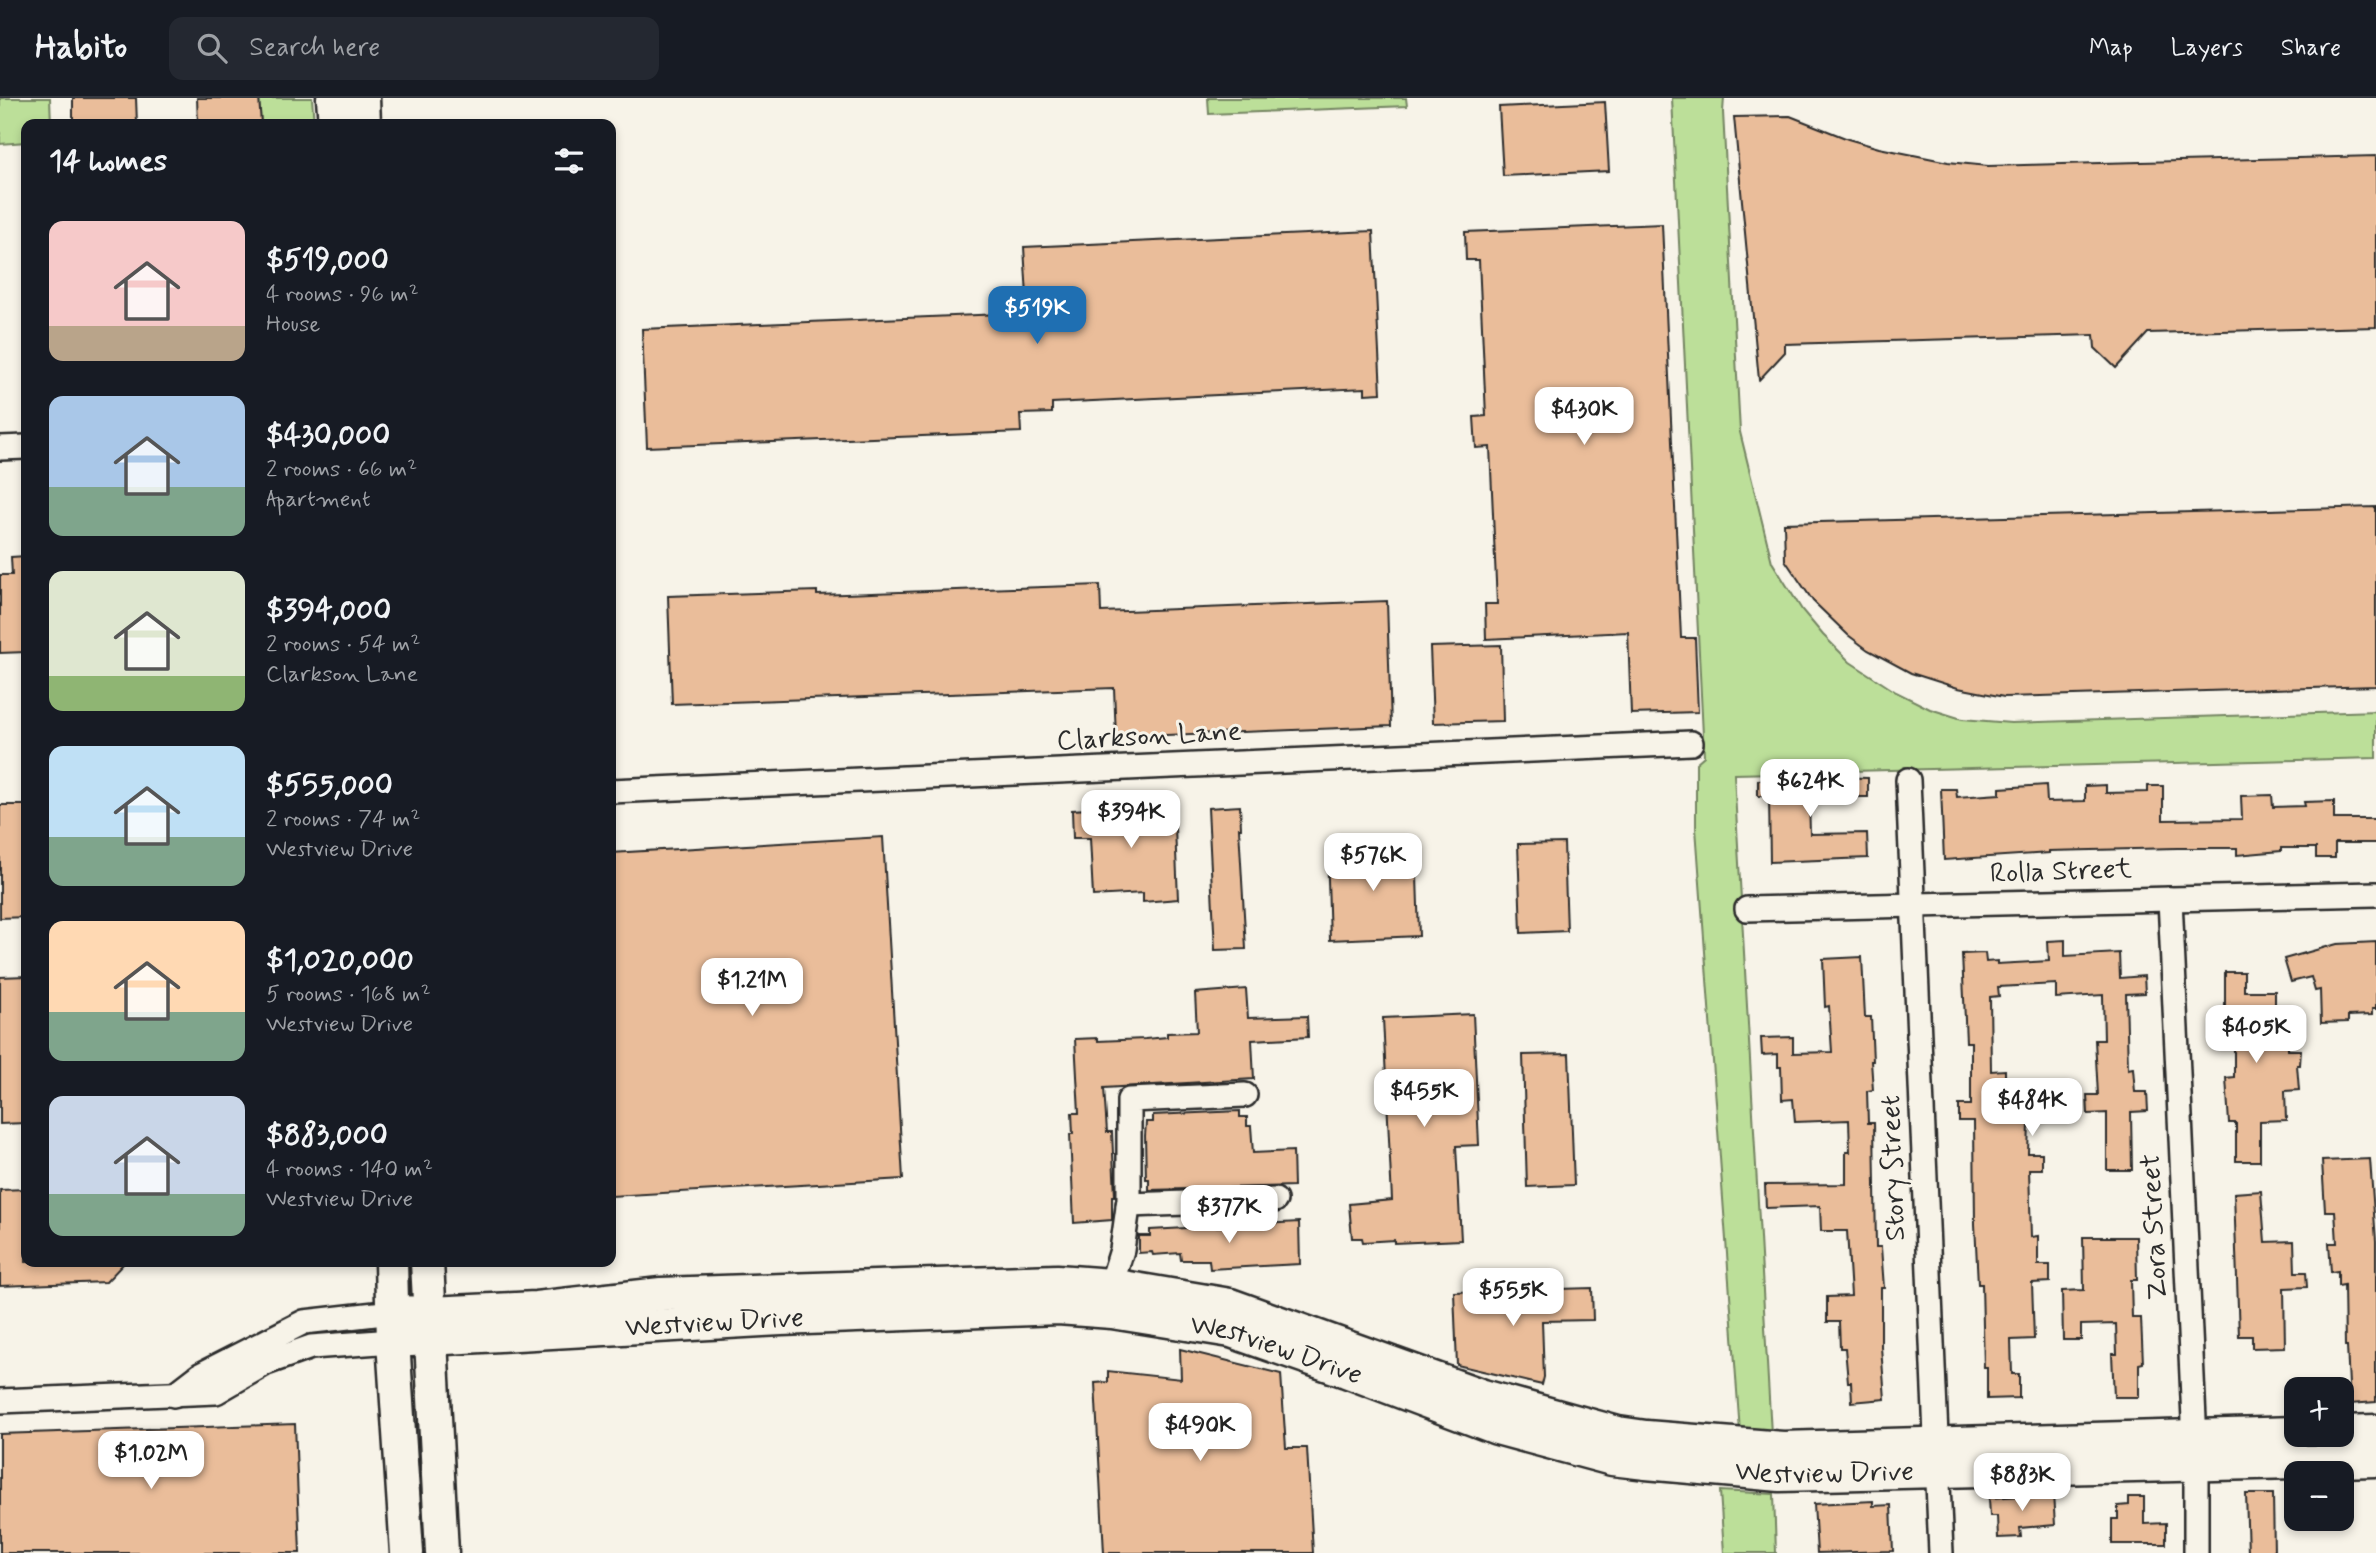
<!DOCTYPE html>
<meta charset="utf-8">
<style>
body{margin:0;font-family:Mynerve,sans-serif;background:#242831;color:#f1f3f6;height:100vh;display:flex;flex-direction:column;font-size:26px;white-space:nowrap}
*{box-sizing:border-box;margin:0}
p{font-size:23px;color:#9ea1a6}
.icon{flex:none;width:38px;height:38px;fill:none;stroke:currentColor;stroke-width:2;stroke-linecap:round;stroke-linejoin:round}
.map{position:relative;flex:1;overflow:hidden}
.panel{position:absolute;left:21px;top:21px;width:595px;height:1148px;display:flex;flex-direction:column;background:#171b24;border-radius:14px;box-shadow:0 4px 10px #0003}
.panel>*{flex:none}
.controls{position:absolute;left:2284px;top:1279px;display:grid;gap:14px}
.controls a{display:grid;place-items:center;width:70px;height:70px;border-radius:14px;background:#171b24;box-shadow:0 4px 10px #0003;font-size:35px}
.price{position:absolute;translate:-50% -60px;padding:0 16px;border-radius:14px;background:#fff;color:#222;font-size:23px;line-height:46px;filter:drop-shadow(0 2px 4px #0008)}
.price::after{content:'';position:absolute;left:50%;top:42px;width:21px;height:16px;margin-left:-10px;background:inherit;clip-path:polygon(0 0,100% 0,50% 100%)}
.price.active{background:#1f6fb2;color:#fff}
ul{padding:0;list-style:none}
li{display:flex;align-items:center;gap:21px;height:175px;padding:0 28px}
li span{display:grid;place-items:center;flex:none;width:196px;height:140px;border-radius:14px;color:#555}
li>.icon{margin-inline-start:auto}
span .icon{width:84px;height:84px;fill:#fffc;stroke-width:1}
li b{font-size:30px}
h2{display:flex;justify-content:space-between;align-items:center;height:84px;padding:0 28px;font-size:30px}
header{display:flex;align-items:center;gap:42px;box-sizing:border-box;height:98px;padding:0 35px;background:#171b24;border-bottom:2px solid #363941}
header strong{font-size:33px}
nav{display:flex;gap:38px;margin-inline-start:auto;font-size:24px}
.search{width:490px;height:63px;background:#242831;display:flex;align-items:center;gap:18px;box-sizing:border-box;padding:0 24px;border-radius:14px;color:#9ea1a6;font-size:26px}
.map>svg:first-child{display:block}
.green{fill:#bcdf99;stroke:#748562;stroke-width:2}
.building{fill:#eabd9a;stroke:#2b2b2b;stroke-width:2}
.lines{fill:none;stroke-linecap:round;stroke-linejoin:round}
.street-casing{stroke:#2b2b2b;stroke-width:28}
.secondary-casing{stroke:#2b2b2b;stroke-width:37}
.street{stroke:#f7f3e8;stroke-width:23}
.secondary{stroke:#f7f3e8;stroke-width:32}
.labels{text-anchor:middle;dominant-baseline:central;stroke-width:6;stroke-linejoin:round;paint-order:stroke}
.street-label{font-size:28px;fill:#2b2b2b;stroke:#f7f3e8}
</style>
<header>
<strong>Habito</strong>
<div class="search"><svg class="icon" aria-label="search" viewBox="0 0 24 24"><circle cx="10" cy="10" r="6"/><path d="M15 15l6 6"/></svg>Search here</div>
<nav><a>Map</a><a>Layers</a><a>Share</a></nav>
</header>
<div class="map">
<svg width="2376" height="1455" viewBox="0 0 2376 1455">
<rect width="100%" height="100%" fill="#f7f3e8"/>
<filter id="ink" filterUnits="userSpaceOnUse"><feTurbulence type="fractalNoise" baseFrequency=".0143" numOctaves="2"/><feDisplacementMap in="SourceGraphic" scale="14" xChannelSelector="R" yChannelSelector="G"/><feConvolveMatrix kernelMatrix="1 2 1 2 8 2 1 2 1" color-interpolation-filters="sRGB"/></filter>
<g filter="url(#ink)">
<g class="green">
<path d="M0,0H50L51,26H26V44L0,46Z"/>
<path d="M259,0H312L314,26H261Z"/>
<path d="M1208,0H1406L1407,8L1209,16Z"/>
<path d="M1672,0H1724L1723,14L1740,334L1772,464L1802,512L1823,537L1850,564L1896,594L1930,611L1962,621L2011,625L2376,613V660L1734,676L1771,1336L1740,1334L1696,730V665L1704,658Z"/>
<path d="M1720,1393L1774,1396L1776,1455H1724Z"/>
</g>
<g class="building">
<path d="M73,0H136L137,26H73Z"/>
<path d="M197,0H259L261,26H198Z"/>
<path d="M1605,4L1609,73L1503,78L1499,9Z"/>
<path d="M1790,18L1848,41L1879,50L1948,64L1988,68L2376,58V229L2148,235L2116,270L2095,250L2094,237L1785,246V254L1759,282L1734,19Z"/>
<path d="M1662,126L1681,540H1695L1698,614L1631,616L1628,534L1486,541L1485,506H1497L1490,349L1476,350L1474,319L1486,318L1479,162H1466L1465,134Z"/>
<path d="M1373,133L1381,295L1365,296V290L1052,305V315L1020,316L1021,334L647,349L642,231L1028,215L1024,149Z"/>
<path d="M2376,409V588L2004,599L1958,590L1911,575L1868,552L1848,537L1813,503L1785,462L1784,425Z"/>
<path d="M26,458V554L0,555V477H12L11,459Z"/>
<path d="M1100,487L1101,514L1387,503L1391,628L1116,639L1114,590L672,606L668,498L817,493V497Z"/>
<path d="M1501,547L1503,623L1433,625L1430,549Z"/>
<path d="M1823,679L1868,680V699H1809L1810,736L1867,735L1868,760L1770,764L1769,698H1758V682Z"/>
<path d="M2046,687L2047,704L2085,703V688L2106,687V695L2148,694V688H2163V722L2242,721L2241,698L2272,697L2273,709L2305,708L2304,704L2334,703V721H2376V745H2335V760H2316V750H2281V753L2237,757V750H2177L2049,753V755L1944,762L1941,691H1956L1957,699L2000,696V690Z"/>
<path d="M1174,706L1178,801L1143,804V795L1093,798L1090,740H1073L1072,712Z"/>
<path d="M0,707H26V819L0,820Z"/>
<path d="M1240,708L1241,730H1239L1246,851L1215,852L1208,710Z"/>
<path d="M883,739L903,1081L611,1098V755Z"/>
<path d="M1564,745L1567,833L1521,835L1518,746Z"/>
<path d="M1416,748L1419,838L1330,842L1327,751Z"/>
<path d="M2065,842V858L2119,855L2120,880L2144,878L2145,895L2126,896L2128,971L2133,970L2135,994H2147L2148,1013L2131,1014L2132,1072H2107V1015L2088,1016L2087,997H2098L2095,942H2104L2103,897L2056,900V886L1998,889L1999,898L1990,899L1991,973L2005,972V1026H2029L2028,1055H2042V1071H2029L2031,1139L2038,1138V1167H2050V1184L2032,1185L2034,1241L2011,1242L2012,1276H2019V1300L1987,1301V1270H1984L1982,1186H1978L1975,1126L1974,1023H1959V1007H1971V944H1966L1962,856L1985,855L1986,864L1997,863V866L2049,863L2048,843Z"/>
<path d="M2376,844V911H2372V917L2348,918V924L2321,925L2320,892L2315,893L2311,879L2291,884L2284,861L2337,846Z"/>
<path d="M1862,859L1865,919H1871L1873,963H1871L1873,992L1867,993L1868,1025H1874L1876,1149H1881L1884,1190H1881V1249L1885,1301L1852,1304L1851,1284H1848L1845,1250H1840L1839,1224H1827V1199L1851,1198L1847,1133H1821L1820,1108L1766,1110L1765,1087L1846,1086V1054H1850L1849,1022L1795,1024L1793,1001L1782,1002L1781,969H1778V956L1762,957L1761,940L1793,939V955L1832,954L1829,908L1825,909L1823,861Z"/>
<path d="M2225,874H2244V893H2275V939H2288V952H2301L2300,967H2297L2299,992L2285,993L2286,1022L2260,1023V1063H2236V1025H2229L2226,980L2234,979V947H2225Z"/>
<path d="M26,878V1025L0,1026V879Z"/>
<path d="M1246,891L1248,920L1307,918L1308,939L1252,942L1254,981L1104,990L1107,1034H1112L1115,1098H1112V1122L1074,1125L1070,1036H1073L1072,1015H1079L1075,941L1098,940V943L1145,941L1167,939V935L1197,934L1195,895Z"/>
<path d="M1473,916L1479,1047L1456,1048L1461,1142L1394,1145V1142L1363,1144L1362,1140H1352L1349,1106L1392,1102L1383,920Z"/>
<path d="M1569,956L1574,1087L1527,1089L1523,957Z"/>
<path d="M1240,1013V1019H1247V1028H1251L1253,1055L1293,1053L1294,1088L1149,1092V1081H1146L1145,1038L1146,1024H1153V1017Z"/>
<path d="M2370,1061L2376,1143V1304L2350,1306L2347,1248H2345L2344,1187L2338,1188V1173L2331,1174L2329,1145H2337L2335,1113H2325L2322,1063Z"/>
<path d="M26,1091V1164H125L106,1184L0,1188V1092Z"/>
<path d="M2261,1093L2265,1144L2294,1143L2295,1174H2306L2307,1189L2284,1190L2285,1249L2252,1250V1238H2239L2234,1095Z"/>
<path d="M1299,1124L1300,1166L1210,1171L1209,1162H1181L1180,1155L1153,1157L1152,1154L1139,1155V1138H1150V1132Z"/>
<path d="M2083,1139H2136L2137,1182H2131L2132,1220H2141L2143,1265L2139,1266V1299H2114L2112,1256H2117L2116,1226L2081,1227V1242H2063L2062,1193L2084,1192Z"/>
<path d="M1592,1190L1593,1222L1542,1223L1544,1279L1542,1287L1457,1267L1454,1194Z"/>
<path d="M1180,1251L1281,1276L1286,1350H1307L1313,1455H1104L1095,1285L1108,1284V1273L1181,1281Z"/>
<path d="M295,1326L300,1455H0V1336Z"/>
<path d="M2053,1396L2055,1427L2020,1430L2021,1439L1998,1440L1997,1418H1990L1989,1400Z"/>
<path d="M2246,1396H2273L2274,1455H2248Z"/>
<path d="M2129,1399H2144V1426L2166,1425V1446H2112V1421H2118V1408L2129,1407Z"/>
<path d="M1873,1403V1408L1891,1407L1893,1453L1817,1455L1814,1406Z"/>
</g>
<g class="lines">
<g class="street-casing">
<g id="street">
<path d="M0,350L26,349"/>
<path d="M1908,682L1941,1455"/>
<path d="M611,693L1691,645"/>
<path d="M2170,801L2196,1365V1455"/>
<path d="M1747,811L2376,796"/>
<path d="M1128,1107L1275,1102"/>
<path d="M1111,1187L1122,1152L1129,1102V1002L1245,997"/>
<path d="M174,1297L200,1277L304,1224L393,1214"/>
<path d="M0,1303L216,1294L266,1265L311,1249L393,1243"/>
</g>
</g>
<g class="secondary-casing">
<g id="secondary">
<path d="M333,0L335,26"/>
<path d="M363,0L364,26"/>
<path d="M391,1164L393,1243L407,1455"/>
<path d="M427,1164L442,1455"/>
<path d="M393,1214L431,1215L536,1210L661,1196L1057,1183L1111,1187L1230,1207L1483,1298L1618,1335L1646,1339L1783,1350L2296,1335"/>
<path id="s1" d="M393,1243L781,1221L1058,1210L1112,1214L1231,1233L1346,1273L1497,1330L1612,1361L1646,1365L1780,1377L2376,1362"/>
<path d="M2342,1334L2376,1333"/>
</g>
</g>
<use href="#street" class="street"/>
<use href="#secondary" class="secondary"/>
</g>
</g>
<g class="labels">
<g class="street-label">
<text transform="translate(1149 639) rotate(-3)">Clarkson Lane</text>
<text transform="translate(2061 774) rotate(-2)">Rolla Street</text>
<text transform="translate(1894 1070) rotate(-92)">Story Street</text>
<text transform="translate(2155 1129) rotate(-93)">Zora Street</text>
<text stroke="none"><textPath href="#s1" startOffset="322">Westview Drive</textPath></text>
<text stroke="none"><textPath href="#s1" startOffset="889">Westview Drive</textPath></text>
<text stroke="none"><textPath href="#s1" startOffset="1456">Westview Drive</textPath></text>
</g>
</g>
</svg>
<div class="controls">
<a>+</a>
<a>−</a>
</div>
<b class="price active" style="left:1037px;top:248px">$519K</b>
<b class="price" style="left:1584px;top:349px">$430K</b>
<b class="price" style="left:1810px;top:721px">$624K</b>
<b class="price" style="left:1131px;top:752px">$394K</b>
<b class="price" style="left:1373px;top:795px">$576K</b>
<b class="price" style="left:752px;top:920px">$1.21M</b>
<b class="price" style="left:2256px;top:967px">$405K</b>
<b class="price" style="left:1424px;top:1031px">$455K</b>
<b class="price" style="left:2032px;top:1040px">$484K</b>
<b class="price" style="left:1229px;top:1147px">$377K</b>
<b class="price" style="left:1513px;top:1230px">$555K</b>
<b class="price" style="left:1200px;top:1365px">$490K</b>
<b class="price" style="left:151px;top:1393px">$1.02M</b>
<b class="price" style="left:2022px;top:1415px">$883K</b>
<section class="panel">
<h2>14 homes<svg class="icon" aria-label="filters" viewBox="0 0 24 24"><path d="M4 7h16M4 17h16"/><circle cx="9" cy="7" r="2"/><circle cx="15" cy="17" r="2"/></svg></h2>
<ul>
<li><span style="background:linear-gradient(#f6c9c9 75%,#b9a48a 0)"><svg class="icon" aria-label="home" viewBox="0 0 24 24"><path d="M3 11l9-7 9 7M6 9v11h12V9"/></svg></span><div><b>$519,000</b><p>4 rooms · 96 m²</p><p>House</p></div></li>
<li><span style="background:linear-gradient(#a9c7e8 65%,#7fa58c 0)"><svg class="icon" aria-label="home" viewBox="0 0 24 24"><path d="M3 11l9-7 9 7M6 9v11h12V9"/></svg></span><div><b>$430,000</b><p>2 rooms · 66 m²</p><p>Apartment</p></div></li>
<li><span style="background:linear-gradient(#dfe7d0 75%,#8fb573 0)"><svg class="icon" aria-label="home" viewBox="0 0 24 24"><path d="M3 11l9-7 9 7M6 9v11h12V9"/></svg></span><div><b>$394,000</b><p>2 rooms · 54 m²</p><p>Clarkson Lane</p></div></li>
<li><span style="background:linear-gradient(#bfe0f5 65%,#7fa58c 0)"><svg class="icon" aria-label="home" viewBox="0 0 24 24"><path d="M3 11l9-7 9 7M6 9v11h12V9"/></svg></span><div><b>$555,000</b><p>2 rooms · 74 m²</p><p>Westview Drive</p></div></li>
<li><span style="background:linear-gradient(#ffd9b3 65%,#7fa58c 0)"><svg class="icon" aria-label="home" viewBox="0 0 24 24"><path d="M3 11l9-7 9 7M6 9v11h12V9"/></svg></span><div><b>$1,020,000</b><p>5 rooms · 168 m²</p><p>Westview Drive</p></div></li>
<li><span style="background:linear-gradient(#c9d6e8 70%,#7fa58c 0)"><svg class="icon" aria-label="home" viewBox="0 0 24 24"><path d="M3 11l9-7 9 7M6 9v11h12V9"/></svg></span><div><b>$883,000</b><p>4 rooms · 140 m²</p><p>Westview Drive</p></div></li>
</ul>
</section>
</div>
